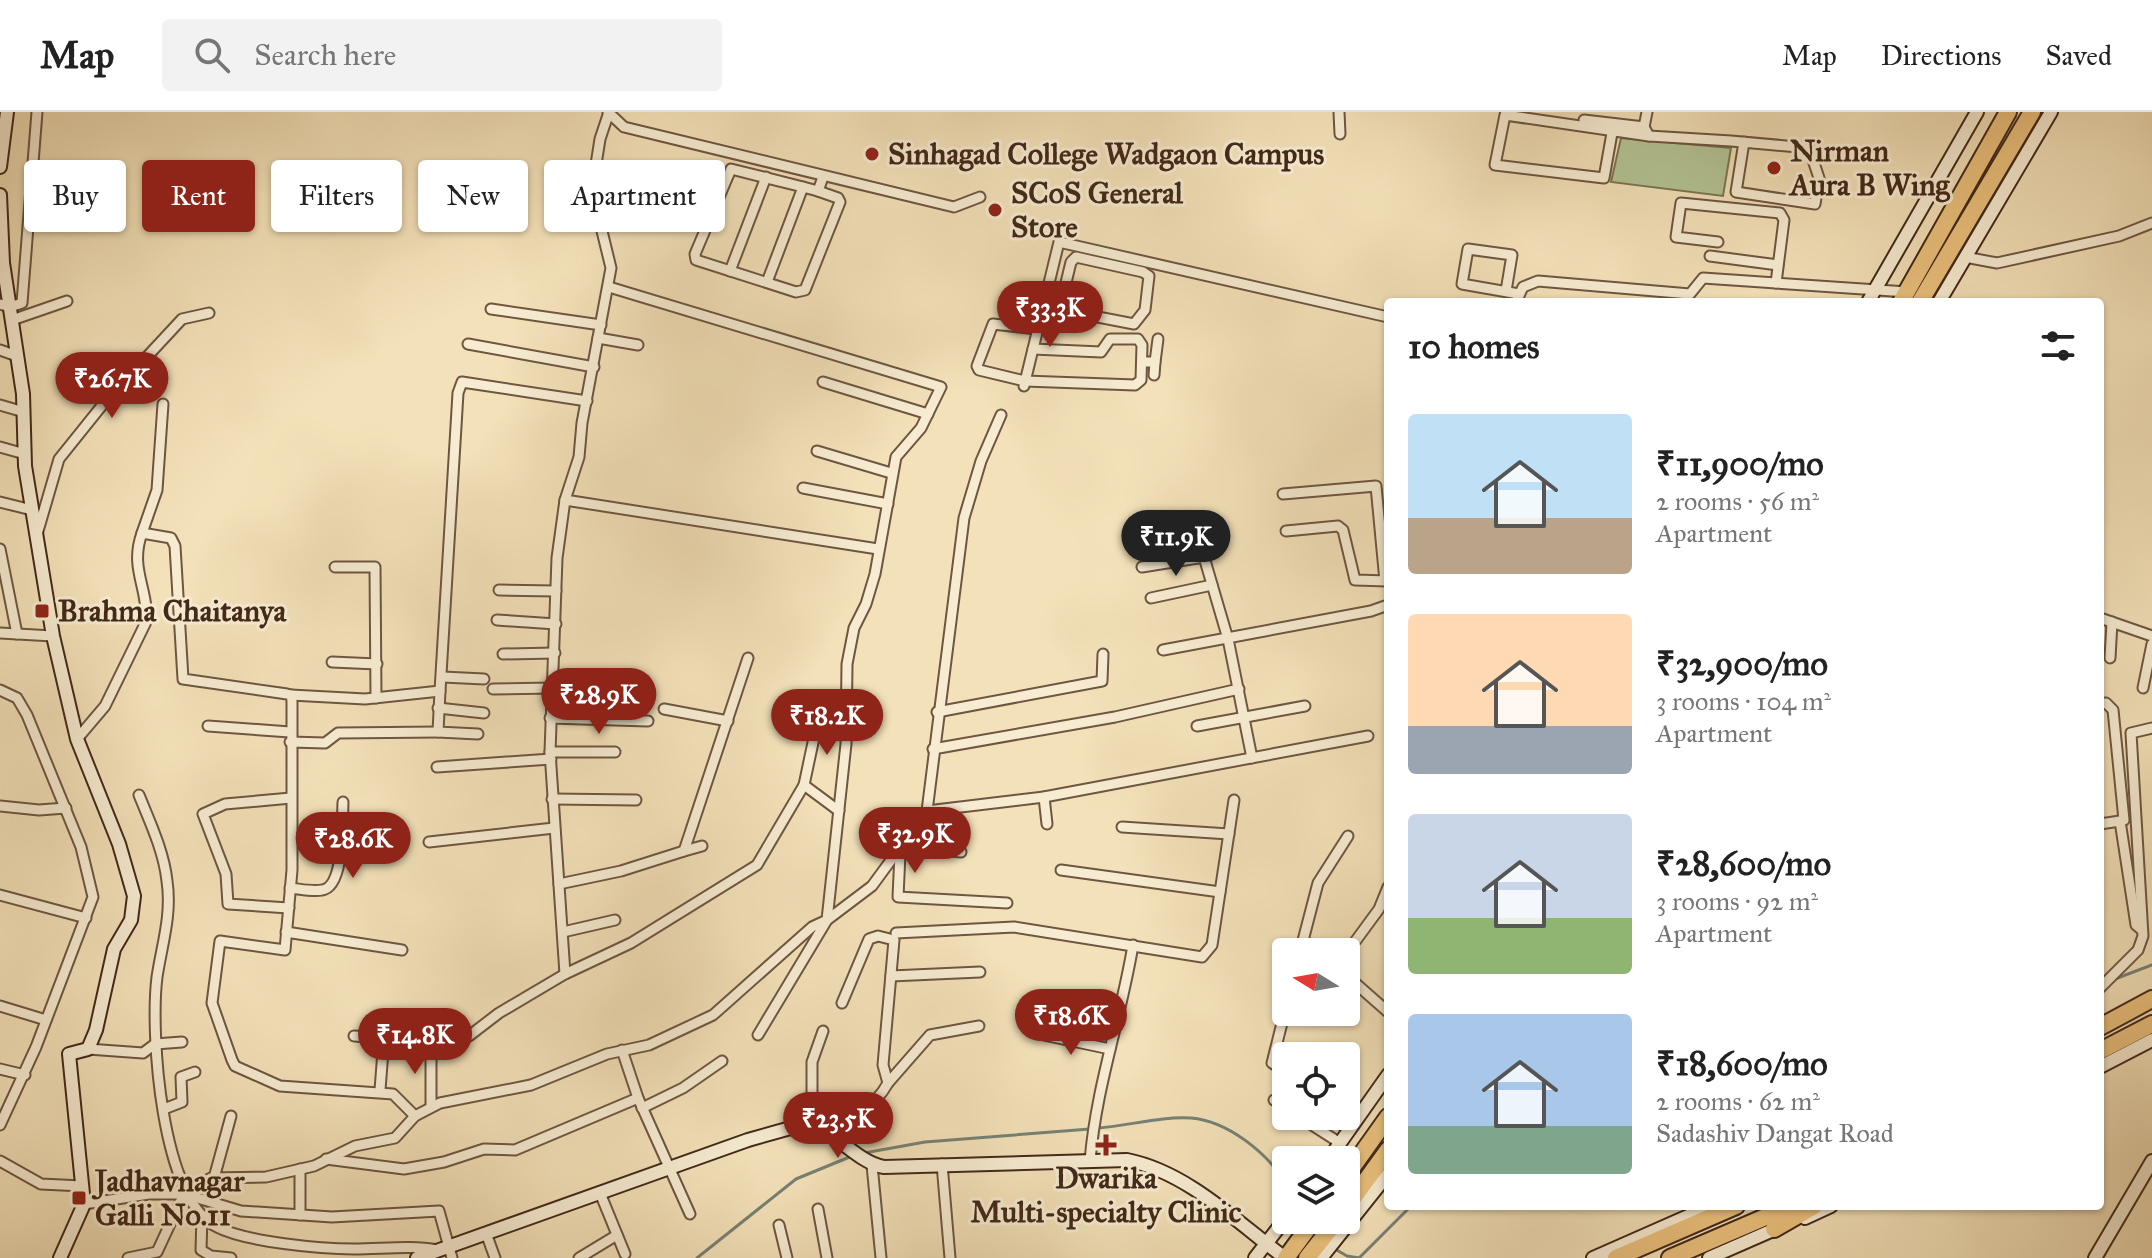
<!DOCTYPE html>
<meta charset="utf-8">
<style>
body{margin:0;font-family:"IM FELL Great Primer",serif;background:#f2f2f2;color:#222;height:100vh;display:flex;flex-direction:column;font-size:30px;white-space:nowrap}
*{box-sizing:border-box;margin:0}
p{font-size:26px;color:#767676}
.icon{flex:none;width:44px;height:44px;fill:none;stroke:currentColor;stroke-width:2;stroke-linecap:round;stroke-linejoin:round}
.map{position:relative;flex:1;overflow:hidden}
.sheet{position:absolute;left:1384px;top:186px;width:720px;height:912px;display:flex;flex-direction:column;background:#fff;border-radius:8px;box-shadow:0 2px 6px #0004}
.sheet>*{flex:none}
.top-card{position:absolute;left:24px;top:48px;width:760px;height:72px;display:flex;gap:16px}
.needle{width:52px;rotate:281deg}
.controls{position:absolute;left:1272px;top:826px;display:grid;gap:16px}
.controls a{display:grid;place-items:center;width:88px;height:88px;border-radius:8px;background:#fff;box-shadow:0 2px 6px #0004;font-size:40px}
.price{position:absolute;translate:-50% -68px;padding:0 18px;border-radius:28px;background:#8f2418;color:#fff;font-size:26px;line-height:52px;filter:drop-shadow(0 2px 4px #0008)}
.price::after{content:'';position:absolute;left:50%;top:48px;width:24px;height:18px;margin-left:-12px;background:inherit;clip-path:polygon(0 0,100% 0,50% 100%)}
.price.current{background:#222;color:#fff}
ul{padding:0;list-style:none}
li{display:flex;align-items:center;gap:24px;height:200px;padding:0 24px}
li span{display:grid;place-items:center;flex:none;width:224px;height:160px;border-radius:8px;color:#555}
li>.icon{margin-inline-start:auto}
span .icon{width:96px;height:96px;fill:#fffc;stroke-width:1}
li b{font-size:34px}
h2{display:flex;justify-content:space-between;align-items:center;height:96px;padding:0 24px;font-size:34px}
.chip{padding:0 28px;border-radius:8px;background:#fff;box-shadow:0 2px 6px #0004;font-size:28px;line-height:72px}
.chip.current{background:#8f2418;color:#fff}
header{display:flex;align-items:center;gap:48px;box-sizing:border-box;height:112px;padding:0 40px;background:#fff;border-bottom:2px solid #e0e0e0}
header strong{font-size:38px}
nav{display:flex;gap:44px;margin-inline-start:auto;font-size:28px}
.search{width:560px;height:72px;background:#f2f2f2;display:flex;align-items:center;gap:20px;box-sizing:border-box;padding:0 28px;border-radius:8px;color:#767676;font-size:30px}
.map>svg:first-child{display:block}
.green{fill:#b4c494;stroke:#7a7656;stroke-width:2}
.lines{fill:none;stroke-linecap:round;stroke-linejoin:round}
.stream{stroke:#778174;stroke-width:3}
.street-casing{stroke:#6e5641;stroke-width:13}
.secondary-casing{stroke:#412819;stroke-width:16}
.highway-casing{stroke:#412819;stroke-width:20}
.street{stroke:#f7ecd2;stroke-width:9}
.secondary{stroke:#f7ecd2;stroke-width:12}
.highway{stroke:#eac07c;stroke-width:16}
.poi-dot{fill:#8f2418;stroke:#f7ecd2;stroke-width:3}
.labels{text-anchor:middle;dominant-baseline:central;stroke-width:6;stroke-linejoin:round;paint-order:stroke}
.poi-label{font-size:30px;font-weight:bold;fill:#412819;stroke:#f7ecd2;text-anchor:start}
</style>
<header>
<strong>Map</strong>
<div class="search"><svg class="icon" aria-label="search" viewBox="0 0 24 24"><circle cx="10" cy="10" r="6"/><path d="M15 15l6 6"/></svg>Search here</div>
<nav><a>Map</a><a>Directions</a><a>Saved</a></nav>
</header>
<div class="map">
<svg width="2152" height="1146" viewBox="0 0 2152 1146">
<rect width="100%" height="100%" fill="#f3e1b9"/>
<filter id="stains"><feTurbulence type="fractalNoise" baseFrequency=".0025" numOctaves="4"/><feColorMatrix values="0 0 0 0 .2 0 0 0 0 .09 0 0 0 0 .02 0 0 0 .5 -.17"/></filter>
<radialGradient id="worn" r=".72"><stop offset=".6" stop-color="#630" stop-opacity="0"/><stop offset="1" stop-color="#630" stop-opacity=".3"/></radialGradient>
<path class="green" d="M1621,26L1731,36L1723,84L1611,70Z"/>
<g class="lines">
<g class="stream">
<path d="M2115,867L2152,853"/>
<path d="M1098,1016C1128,1014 1161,1004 1191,1006C1228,1009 1267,1041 1286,1071"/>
<path d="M864,1041L925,1030L1090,1017"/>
<path d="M1335,1137L1347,1144L1359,1146L1411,1094"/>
<path d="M697,1146L796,1067L852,1044"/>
</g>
<g class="street-casing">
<g id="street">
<path d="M608,0L624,15L954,95L980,85"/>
<path d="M1339,0L1340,22"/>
<path d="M1584,8L1644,15"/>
<path d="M1644,15L1649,24L1731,29L1809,36L1819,66L1815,92L1736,80L1744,30"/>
<path d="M1644,15L1647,0"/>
<path d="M1612,21L1604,66L1495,53L1505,3L1649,24"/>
<path d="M803,75L731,57L695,142L696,148L796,180L805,178L840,90L838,86L818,79L823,65"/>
<path d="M1718,130L1676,125L1681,91L1780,101L1784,108L1776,171"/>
<path d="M1710,144L1778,153"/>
<path d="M1965,145L1997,151L2119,124L2152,111"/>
<path d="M730,159L766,65"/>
<path d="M767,170L803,75L818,79"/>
<path d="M1046,176L1064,179L1062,195L1067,199L1134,212L1145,198L1149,164L1143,160L1076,145L1071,150L1064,179"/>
<path d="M1506,179L1512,143L1468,137L1462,172L1519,182"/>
<path d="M1516,190L1523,175L1538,169L1690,182L1703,166L1907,180"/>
<path d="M0,192L10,195L22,191L37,0"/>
<path d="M491,197L601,213"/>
<path d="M12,208L67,189"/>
<path d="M598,226L638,233"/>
<path d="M468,232L594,255"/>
<path d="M1033,237L1101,240L1110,227H1138L1142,233L1141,268L1135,273L1025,269L979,258L977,254L993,212L1037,217"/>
<path d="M0,238L17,244"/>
<path d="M1142,250H1155L1154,263"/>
<path d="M1155,250L1158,227"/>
<path d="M823,270L928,302"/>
<path d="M1024,274L1059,130L1388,205"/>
<path d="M0,293L24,300"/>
<path d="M0,335L25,342"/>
<path d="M817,339L891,361"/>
<path d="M803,376L888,392"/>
<path d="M1283,382L1376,374L1385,469"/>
<path d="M565,388L878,437"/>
<path d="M0,390L32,398"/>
<path d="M38,419L59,347L104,291L182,207L209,201"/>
<path d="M1286,419L1338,414L1343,418L1355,468L1388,469"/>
<path d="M142,421L157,378L163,292"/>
<path d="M0,437L17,522"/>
<path d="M335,455H375L376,586"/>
<path d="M1142,455L1204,445L1228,527L1252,646"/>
<path d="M499,478L556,479"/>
<path d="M1151,486L1212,473"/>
<path d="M2100,506L2152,524"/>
<path d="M497,508L556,512"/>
<path d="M0,521L53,524"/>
<path d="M1163,538L1371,499L1388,493"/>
<path d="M503,542L555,541"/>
<path d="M2110,546L2112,510"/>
<path d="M332,550L377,552"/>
<path d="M443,565L484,567"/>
<path d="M2143,576L2152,532"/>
<path d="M493,577L553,576"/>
<path d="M0,578L17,586L27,603L81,735L93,785L36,935L0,1013"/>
<path d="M440,579L438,620L478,622"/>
<path d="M291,583L365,587L440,579L458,281L462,270L587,289"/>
<path d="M822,588L804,673L839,699"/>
<path d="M2100,592L2106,591L2113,598L2124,708L2120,709"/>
<path d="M438,596L484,601"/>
<path d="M664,597L728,609"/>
<path d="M937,600L1102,569L1103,542"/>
<path d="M550,606L648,609"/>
<path d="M208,614L290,620"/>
<path d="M1197,614L1305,594"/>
<path d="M77,627L105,594L146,510C149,477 129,457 142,421L171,426L175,434L183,567L287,582L291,583L292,589V758L285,838L220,829L212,891L232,948L235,954L280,974L393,982L415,1004"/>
<path d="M290,630L325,631L338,621L438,620"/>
<path d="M933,637L1115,605L1239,577"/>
<path d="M550,640H615"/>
<path d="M437,655L551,647"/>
<path d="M139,683C150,710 164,740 167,769C172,803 162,832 157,865C150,921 161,1088 217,1115C246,1130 321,1137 354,1137C383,1137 410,1133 438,1138"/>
<path d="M1044,685L1047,712"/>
<path d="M552,687L636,688"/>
<path d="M0,694L39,698L66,696"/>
<path d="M927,699L1044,685L1368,624"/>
<path d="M2100,712L2120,709L2136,813L2142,818"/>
<path d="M1122,715L1229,722"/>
<path d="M429,730L554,716"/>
<path d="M904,735L961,740"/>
<path d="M684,739L702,734"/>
<path d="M900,742L898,785L1007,791"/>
<path d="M1061,758L1220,780"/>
<path d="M559,772L621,759L684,739L748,546"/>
<path d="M290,776C300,777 313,780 322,778C345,775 342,709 343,690"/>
<path d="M0,783L86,806"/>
<path d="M289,796L228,792L226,762L203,702L225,692L291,686"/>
<path d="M286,820L402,838"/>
<path d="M563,820L615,808"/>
<path d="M896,821L1014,815L1202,845L1212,833L1234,688"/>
<path d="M1300,840L1318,771L1348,724"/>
<path d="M1346,842L1379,797L1388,775"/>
<path d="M565,862L550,640L557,446L565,388L579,345L582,311L611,156L592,78L600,27L609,0"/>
<path d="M1346,863L1388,900"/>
<path d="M891,864L980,860"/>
<path d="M2100,876L2138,838L2143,824L2131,621L2152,616"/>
<path d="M0,894L46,908"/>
<path d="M1286,895L1272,951L1286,960"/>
<path d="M823,919L812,950V1010C846,1002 870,1004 888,971L883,953L894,828L878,824L869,827L842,891"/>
<path d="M1039,922L1110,937"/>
<path d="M758,923L827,808L872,774L927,699L964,406L981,349L1001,303"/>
<path d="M354,924L384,926L380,978"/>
<path d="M88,937L143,941L155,932L182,930"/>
<path d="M622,938L638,986L690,1102"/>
<path d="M0,957L25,963"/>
<path d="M888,971L930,923L979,914"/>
<path d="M1274,988L1286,996"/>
<path d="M431,995V931L469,924L499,901L565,862L631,831L757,753L804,673"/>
<path d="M642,996L683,976L722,949"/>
<path d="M164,997L182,990L181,965L195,960"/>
<path d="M1298,1004L1340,1031"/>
<path d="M326,1047L404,1057L444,1050L484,1037L515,1038L638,986"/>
<path d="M0,1049L41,1072L82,1074"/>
<path d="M1090,1049C1096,975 1121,906 1133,833"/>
<path d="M942,1052L950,1146"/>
<path d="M872,1053L881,1146"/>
<path d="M214,1066L231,1004"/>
<path d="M600,1081L625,1142"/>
<path d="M84,1092L149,1082H184L241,1099L332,1105L439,1099L452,1146"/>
<path d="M818,1097L827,1146"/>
<path d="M300,1103V1057"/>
<path d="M202,1104L201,1138L211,1144L231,1146"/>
<path d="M779,1113L787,1146"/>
<path d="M486,1121L495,1146"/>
<path d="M128,1146L157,1140L184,1082L195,1074L211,1066L266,1065L314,1054L355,1034L395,1026L415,1004L440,991L531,973L607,942L649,933L713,903L812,815L827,808L846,632L847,552L854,516L866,492L875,462L896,345L921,316L941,275L609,175"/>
<path d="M579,1146L617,1123"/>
</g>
</g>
<g class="secondary-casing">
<g id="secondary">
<path d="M0,55L7,0"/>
<path d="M0,83L3,151L23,282L25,354L53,524L77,627L119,732L134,784L131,808L114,837L96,918L88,937L69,942L84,1092L60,1146"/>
<path d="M1868,190L1977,0"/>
<path d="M1939,190L2051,0"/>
<path d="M2100,955L2152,928"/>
<path d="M1328,1048L1388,963"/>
<path d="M1805,1106L1831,1094"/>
<path d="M417,1146L748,1028L812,1010C834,1021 861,1052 884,1055L1127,1048C1187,1060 1237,1110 1285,1146"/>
<path d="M1255,1146L1286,1106"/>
<path d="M1321,1146L1388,1062"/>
<path d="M1593,1146L1711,1094"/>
<path d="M1709,1146L1780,1115"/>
<path d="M2095,1146L2152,1049"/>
</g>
</g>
<g class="highway-casing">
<g id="highway">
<path d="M1901,190L2008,0"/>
<path d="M1920,190L2032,0"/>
<path d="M2100,915L2152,887"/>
<path d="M2100,939L2152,912"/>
<path d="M1346,1064L1388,1005"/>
<path d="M1346,1096L1388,1038"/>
<path d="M1774,1117L1814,1094"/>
<path d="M1286,1146L1314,1108"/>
<path d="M1307,1146L1337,1108"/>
<path d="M1616,1146L1736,1094"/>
<path d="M1670,1146L1791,1094"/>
</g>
</g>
<use href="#street" class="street"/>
<use href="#secondary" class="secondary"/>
<use href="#highway" class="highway"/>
</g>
<g class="poi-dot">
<circle cx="872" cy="42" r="8"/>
<circle cx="1774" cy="56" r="8"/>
<circle cx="995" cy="98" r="8"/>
<rect x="34" y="491" width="16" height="16" rx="4"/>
<path d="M1102 1021h8v8h8v8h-8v8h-8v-8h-8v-8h8z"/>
<rect x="71" y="1078" width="16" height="16" rx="4"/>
</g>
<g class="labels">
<g class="poi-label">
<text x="1790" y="39">Nirman<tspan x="1790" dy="34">Aura B Wing</tspan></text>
<text x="888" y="42">Sinhagad College Wadgaon Campus</text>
<text x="1011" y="81">SCoS General<tspan x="1011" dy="34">Store</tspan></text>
<text x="58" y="499">Brahma Chaitanya</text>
<text x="1106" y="1066" text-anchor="middle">Dwarika<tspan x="1106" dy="34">Multi-specialty Clinic</tspan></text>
<text x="95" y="1069">Jadhavnagar<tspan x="95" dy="34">Galli No.11</tspan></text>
</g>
</g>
<rect width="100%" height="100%" filter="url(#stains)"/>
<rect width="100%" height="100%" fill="url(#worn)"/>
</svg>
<div class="controls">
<a><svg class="needle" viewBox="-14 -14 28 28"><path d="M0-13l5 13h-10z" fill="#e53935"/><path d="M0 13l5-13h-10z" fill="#767676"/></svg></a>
<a><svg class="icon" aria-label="locate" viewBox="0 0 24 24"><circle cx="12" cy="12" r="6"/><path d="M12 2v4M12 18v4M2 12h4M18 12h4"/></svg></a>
<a><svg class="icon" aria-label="layers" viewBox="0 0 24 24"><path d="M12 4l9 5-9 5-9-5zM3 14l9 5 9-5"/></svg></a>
</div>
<b class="price" style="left:1050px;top:237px">₹33.3K</b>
<b class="price" style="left:112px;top:308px">₹26.7K</b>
<b class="price current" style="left:1176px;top:466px">₹11.9K</b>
<b class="price" style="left:599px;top:624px">₹28.9K</b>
<b class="price" style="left:827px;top:645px">₹18.2K</b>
<b class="price" style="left:915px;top:763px">₹32.9K</b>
<b class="price" style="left:353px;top:768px">₹28.6K</b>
<b class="price" style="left:1071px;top:945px">₹18.6K</b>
<b class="price" style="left:415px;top:964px">₹14.8K</b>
<b class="price" style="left:838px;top:1048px">₹23.5K</b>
<div class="top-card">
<a class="chip">Buy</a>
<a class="chip current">Rent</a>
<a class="chip">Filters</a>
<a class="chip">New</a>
<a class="chip">Apartment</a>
</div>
<section class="sheet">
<h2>10 homes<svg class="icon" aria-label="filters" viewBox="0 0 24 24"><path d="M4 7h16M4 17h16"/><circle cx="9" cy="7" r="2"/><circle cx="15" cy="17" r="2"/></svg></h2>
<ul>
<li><span style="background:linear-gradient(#bfe0f5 65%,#b9a48a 0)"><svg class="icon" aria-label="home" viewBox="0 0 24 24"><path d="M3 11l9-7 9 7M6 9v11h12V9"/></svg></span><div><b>₹11,900/mo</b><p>2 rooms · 56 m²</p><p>Apartment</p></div></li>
<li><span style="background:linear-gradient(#ffd9b3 70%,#9aa5b1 0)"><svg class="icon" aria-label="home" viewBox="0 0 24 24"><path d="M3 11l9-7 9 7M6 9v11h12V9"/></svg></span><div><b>₹32,900/mo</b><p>3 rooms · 104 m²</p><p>Apartment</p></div></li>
<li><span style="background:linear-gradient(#c9d6e8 65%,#8fb573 0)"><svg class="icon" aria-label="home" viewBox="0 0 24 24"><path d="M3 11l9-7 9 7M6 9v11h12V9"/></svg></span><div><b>₹28,600/mo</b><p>3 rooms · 92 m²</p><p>Apartment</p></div></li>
<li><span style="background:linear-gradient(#a9c7e8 70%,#7fa58c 0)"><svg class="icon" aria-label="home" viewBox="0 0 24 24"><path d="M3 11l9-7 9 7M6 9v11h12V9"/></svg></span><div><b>₹18,600/mo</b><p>2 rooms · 62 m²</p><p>Sadashiv Dangat Road</p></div></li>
</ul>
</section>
</div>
